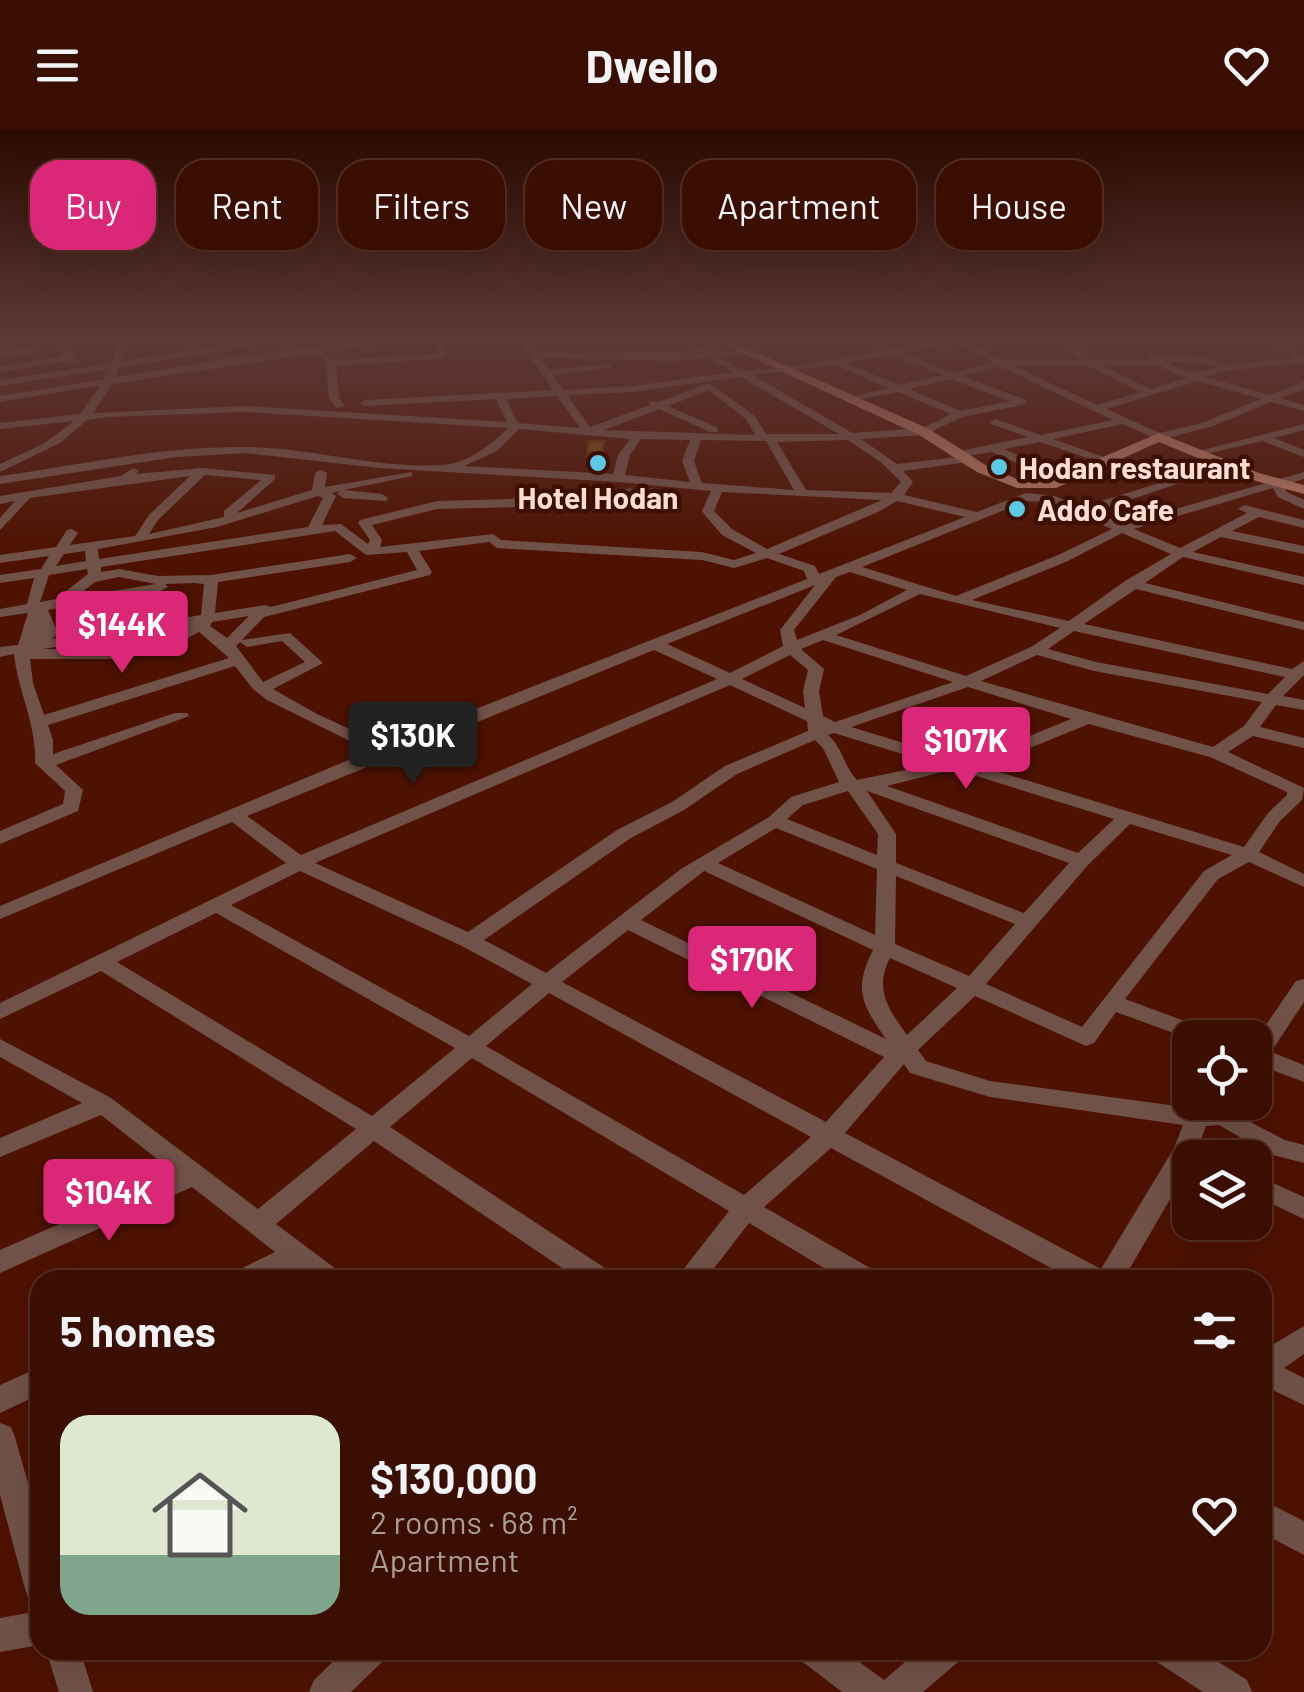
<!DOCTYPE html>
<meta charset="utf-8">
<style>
body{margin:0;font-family:Barlow,sans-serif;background:#451c0f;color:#f1f3f6;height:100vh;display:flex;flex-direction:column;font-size:38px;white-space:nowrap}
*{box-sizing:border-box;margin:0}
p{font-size:32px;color:#ab9c99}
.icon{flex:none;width:55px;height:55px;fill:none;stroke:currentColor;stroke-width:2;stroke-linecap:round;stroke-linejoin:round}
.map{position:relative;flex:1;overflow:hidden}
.sheet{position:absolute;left:30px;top:1140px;width:1242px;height:390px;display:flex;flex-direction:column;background:#3a0e00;border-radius:30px;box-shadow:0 10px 40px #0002,0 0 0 2px #542e22}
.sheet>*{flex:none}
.top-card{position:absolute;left:30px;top:30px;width:1245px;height:90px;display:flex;gap:20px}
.fabs{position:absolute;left:1172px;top:890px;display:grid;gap:20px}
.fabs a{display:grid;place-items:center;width:100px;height:100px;border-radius:20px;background:#3a0e00;box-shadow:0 10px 40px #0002,0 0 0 2px #542e22;font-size:50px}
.price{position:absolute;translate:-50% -85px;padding:0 22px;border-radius:10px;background:#db2777;color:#fff;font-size:32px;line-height:65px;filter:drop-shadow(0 2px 5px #0008)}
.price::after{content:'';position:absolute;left:50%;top:60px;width:30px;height:22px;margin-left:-15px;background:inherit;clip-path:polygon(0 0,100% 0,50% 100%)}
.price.on{background:#222;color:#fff}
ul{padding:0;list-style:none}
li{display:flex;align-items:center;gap:30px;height:250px;padding:0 30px}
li+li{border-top:2px solid #542e22}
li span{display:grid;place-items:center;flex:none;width:280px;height:200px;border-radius:30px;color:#555}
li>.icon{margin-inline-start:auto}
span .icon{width:120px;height:120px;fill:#fffc;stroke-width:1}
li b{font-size:42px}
h2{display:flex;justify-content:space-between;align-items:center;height:120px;padding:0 30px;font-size:42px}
.chip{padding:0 35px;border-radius:30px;background:#3a0e00;box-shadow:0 10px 40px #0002,0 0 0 2px #542e22;font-size:35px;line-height:90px}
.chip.on{background:#db2777;color:#fff}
header{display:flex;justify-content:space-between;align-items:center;height:130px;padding:0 30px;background:#3a0e00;font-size:45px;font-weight:700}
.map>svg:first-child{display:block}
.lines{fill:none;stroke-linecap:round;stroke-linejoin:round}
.minor{fill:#715248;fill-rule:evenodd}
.major{fill:#b77863;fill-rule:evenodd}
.wall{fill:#6c3c0b}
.building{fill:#7e460d;stroke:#583109;stroke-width:2.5}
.poi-dot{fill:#5bc8e6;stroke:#3d0f01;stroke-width:4}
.labels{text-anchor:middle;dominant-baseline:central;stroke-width:9;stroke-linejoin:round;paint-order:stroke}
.far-poi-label{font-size:30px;font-weight:bold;fill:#feded4;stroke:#3d0f01;text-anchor:start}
</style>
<header><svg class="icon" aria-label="menu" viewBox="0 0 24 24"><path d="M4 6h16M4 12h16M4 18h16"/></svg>Dwello<svg class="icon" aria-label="heart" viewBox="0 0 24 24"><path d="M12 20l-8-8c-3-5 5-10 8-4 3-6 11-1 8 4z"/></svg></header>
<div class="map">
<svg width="1304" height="1562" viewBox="0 0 1304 1562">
<rect width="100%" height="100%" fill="#4e1200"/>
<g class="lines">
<g class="minor">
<path d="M43,208H52L79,231V235L68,231L0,242V236L63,226Z"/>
<path d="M120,208H130L122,231L248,212L253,215L119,238L115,247L243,226L390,208H415L112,254L93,283L244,276L507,292L496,269L365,276L360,273L365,270L553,260L517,208H525L536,222L699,223L667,208H679L711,222L750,220L747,225L720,227L745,241L790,237L949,208H996L968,212L1003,230H1080L1058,208H1068L1092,230L1153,229L1147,224L1152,221L1161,226L1201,227L1227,234L1295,228L1279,215L1220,211H1091L1086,208H1255L1304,211V217L1291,216L1304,226V233L1229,240L1205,247L1270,265L1304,252V259L1280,268L1304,275V281L1271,272L1210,297L1159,310L1123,294L1053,309L1112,330L1114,332L1108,335L1040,312L1004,319L1069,348L1071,350L1065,354L992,322L968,326L974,329L968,332L903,341L913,352L904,365L977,382L1026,363L1055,366L1082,377L1224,333L1234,335L1093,382L1123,394L1304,342V349L1283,355L1287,362L1304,370V379L1278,367L1273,358L1134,399L1180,418L1247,383L1238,379L1244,375L1304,390V398L1259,387L1232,401L1304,416V424L1221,407L1193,422L1304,447V455L1183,427L1145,453L1304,492V500L1136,459L1084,494L1292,539L1304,531V545L1283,566L1304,570V580L1276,575L1260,597L1304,608V618L1253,606L1228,622L1304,658L1302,670L1280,691L1259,722L1304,744V757L1249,732L1218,749L1125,869L1217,903L1220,908L1190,909L1116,882L1094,913L1086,916L975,866L918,920L926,931L990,951L1192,978L1197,972H1224L1221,977L1285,1010L1304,1015V1033L1269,1024L1219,995L1206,996L1194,1028H1190V1035L1123,1150H1073L831,1018L764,1077L877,1142L881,1150H844L749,1093L705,1150H675L729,1081L472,928L390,997L611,1142L615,1150H580L374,1011L276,1094L340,1142L344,1150H310L295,1138L270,1150H230L234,1142L275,1122L192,1057L0,1143V1120L175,1043L101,985L0,1027V1008L82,973L0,927V909L111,968L258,1079L356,999L101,841L0,889V873L286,733L232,692L0,789V776L370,621L267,570L253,559L235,536L48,595L53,610V624L175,583H187L189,586L56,635L83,660L78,681L0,714V701L63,674L65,661L35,633C37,595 18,562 14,524L0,527V517L18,515L28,483L0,487V479L27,474L34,448L0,453V445L41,439L49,426L0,433V425L56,417L67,400L72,399L78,403L70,415L135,406L149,385L190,346L30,368L0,400V388L15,371L0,374V366L121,346L133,338L139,341L136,344L202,338L275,345V349L237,383L312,360L315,343L321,340L327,343L325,357L412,342V346L344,360L382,364L388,368L386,371L343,368L337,364L340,361L332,363L336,366L322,395L341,394L368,414L370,410L358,393L360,390L437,371L512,369L522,362L653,358L659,362L657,365L525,370L515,377L437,379L372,395L382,410L380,417L493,404L501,410L702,422L734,430L756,423L722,405L704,384L702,381L711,361L618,352L380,338L246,323L176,327L0,354V346C80,335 163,316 244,317C310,317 376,339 443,335C467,334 492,314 508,298L244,282L108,287L87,290L60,313L0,342V334L45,313L74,291L0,299V293L80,284L101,255L0,272V266L104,249L109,239L0,256V250L112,233ZM956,213L992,232L953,243L903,223ZM891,225L942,245L900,255L846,233ZM540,228L674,231L708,228L734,242L633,256L563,260L552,245L613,237L608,234L549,240ZM1169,232L1201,233L1217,237C1197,243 1186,245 1169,232ZM834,235L889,258L851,267V271L898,262L951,284L923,298L852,303L753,245ZM1087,235L1141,262L1097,275L1014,236ZM1100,235H1160L1173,244L1187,248L1151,259ZM1000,236L1113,290L1041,305L995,289L990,292L991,294L1028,307L955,322L957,327L897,334L861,309L924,305L962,287L1026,274V270L962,246ZM741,247L839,304H766L755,286L709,253L659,272L649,271L650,275L590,297L567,265L633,262ZM951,249L1010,271L960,281L909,259ZM1198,251L1261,269L1202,293L1160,303L1106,279ZM709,260L747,290L755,305L604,300L659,279L710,302H718V298L668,276ZM557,266L580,298L518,293L506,269ZM519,299L630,309L618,325L613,344L464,336L497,321ZM641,309L690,310L682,331L690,352L625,345L630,325ZM701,310L766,311L794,360L702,353L694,331ZM848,310L882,333L901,352L891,363L806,360L777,312ZM205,345L261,350L224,381V387L149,404L158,390ZM722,362L882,370L767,419L732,399L714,381ZM318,366L323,368L308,397L99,429L98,419L217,397ZM897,371L965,387L819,444L815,436L779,424L878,382ZM1027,371L1049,372L1112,399L1058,425L956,466L862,437ZM335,401L366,425L407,422L417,440L271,477L265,475L215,483L218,452L350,432L357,428L350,424L211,445L158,446L119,439L101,442V437ZM1122,403L1171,424L1125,451L1069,491L972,470L1068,431ZM489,412L497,418L702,430L734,438L767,428L804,441L807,449L384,615L317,584L273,559L323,533L290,503L242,510L264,487L430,445L432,442L419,421ZM85,421L86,431L56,436L64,424ZM87,439L88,444L56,469L40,472L49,445ZM850,442L907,460L860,485L797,510L794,500L836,447ZM119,447L156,454L76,467L95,452ZM194,453L204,454L201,485L52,509L58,503L48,480L161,461L168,457L165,454ZM815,455L780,500L783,516L730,543L667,514ZM920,464L1060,498L1031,517L966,546L836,505ZM249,486L227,508L210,496L212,492ZM188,496L157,514L116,519H43ZM1074,501L1285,547L1268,564L1096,532L1048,519ZM199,502L229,528L44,585L33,553L30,529H116L161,522ZM823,510L953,552L835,592L823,586L819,561L824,539L801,519ZM282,511L305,532L263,552L236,516L240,512L247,517ZM654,520L717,549L301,725L247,686ZM790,525L808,540L803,561L805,578L742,549ZM1037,525L1094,541L1262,572L1244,596L1213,617L981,551ZM730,555L807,591L808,601L725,636L672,672L617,700L468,802L315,733ZM968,557L1071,589L966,632L851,597ZM1089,594L1210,627L1287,662V665L1268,683L1244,717L983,637ZM834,603L935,634L857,650C844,637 843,618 828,605ZM815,610L823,618L839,652L791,667L769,687L681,739L546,843L484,810L631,708L684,680L737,644ZM954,639L1114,689L1078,723L887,656ZM848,661L878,704L877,725L787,689L803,675ZM867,661L1069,733L1024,783L896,733V704ZM1130,694L1232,725L1204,741L1082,897L986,854L1088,735ZM776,698L877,739L875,805L718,733ZM300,741L462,816L532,854L469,906L231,775ZM704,741L873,820C853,859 862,875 886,909L641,790ZM896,746L1015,794L969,846L895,814ZM216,783L455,918L372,986L117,832ZM628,800L884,927L826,992L562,852ZM890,828L957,858L907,905C888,879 874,859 890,828ZM549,863L811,1007L744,1065L486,916ZM904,934L910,943L990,967L1183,995L1174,1018L1101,1139L845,1003Z"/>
<path d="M435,208H444L446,228L336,236L339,268L345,276L336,278L329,268L326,234L318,223H324L333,230L438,224Z"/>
<path d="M38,216L41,221L0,228V222Z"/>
<path d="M1304,294V300L1274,308L1304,320V327L1262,311L1197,326L1191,323Z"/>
<path d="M1304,849V872L1271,922L1304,935V952L1259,935L1255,936V911L1296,851Z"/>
<path d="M1255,1045L1304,1067V1089L1255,1066Z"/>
<path d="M1304,1196V1224L1284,1238L1304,1248V1275L1262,1255V1221Z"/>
<path d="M40,1237V1264L0,1283V1255Z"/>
<path d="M0,1293L11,1297L15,1307L40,1396V1471L28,1467L24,1455L0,1365Z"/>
<path d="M1262,1370L1304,1391V1425L1262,1403Z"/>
<path d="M40,1481V1515L0,1522V1488Z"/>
<path d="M46,1520H80L93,1562H59Z"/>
<path d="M345,1520H387L382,1532L351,1562H309L314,1550Z"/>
<path d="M798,1520H843L884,1550L919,1520H963L958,1532L923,1562H842L803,1532Z"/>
<path d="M1152,1520H1200L1247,1550L1252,1562H1203L1157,1532Z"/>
</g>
<path class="major" d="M710,208H724L929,299L987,336L1019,350H1049L1159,303L1259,343L1304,355V364L1249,349L1159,312L1056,358H1017L977,342L919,305Z"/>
</g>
<path class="wall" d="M604,311L603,340L588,339L587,322Z"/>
<path class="building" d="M589,311H604L602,323L587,322Z"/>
<linearGradient id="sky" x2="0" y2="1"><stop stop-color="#2b0a00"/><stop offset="0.49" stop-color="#5d3937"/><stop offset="1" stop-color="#5d3937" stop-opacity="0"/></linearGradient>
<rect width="1304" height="426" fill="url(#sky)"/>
<g class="poi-dot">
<circle cx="598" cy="333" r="10"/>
<circle cx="999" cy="337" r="10"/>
<circle cx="1017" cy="379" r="10"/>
</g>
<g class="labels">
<g class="far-poi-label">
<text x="1019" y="337">Hodan restaurant</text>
<text x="598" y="367" text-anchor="middle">Hotel Hodan</text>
<text x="1037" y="379">Addo Cafe</text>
</g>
</g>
</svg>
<div class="fabs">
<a><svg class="icon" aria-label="locate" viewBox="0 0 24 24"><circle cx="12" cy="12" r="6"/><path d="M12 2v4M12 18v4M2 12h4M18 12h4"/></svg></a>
<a><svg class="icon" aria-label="layers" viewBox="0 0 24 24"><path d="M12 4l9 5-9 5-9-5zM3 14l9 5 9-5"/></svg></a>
</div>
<b class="price" style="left:122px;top:546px">$144K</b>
<b class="price on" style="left:413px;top:657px">$130K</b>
<b class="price" style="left:966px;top:662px">$107K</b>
<b class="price" style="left:752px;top:881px">$170K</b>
<b class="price" style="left:109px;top:1114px">$104K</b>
<div class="top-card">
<a class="chip on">Buy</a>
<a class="chip">Rent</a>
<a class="chip">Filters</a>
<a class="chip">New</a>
<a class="chip">Apartment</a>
<a class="chip">House</a>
</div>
<section class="sheet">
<h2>5 homes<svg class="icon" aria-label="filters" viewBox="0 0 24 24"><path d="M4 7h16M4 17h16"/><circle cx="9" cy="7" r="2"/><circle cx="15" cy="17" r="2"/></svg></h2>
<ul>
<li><span style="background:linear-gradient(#dfe7d0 70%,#7fa58c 0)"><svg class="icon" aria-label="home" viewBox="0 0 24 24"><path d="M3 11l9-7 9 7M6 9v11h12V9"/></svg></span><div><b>$130,000</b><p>2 rooms · 68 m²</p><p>Apartment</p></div><svg class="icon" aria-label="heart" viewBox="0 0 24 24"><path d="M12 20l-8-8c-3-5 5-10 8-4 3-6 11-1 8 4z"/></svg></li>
</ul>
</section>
</div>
